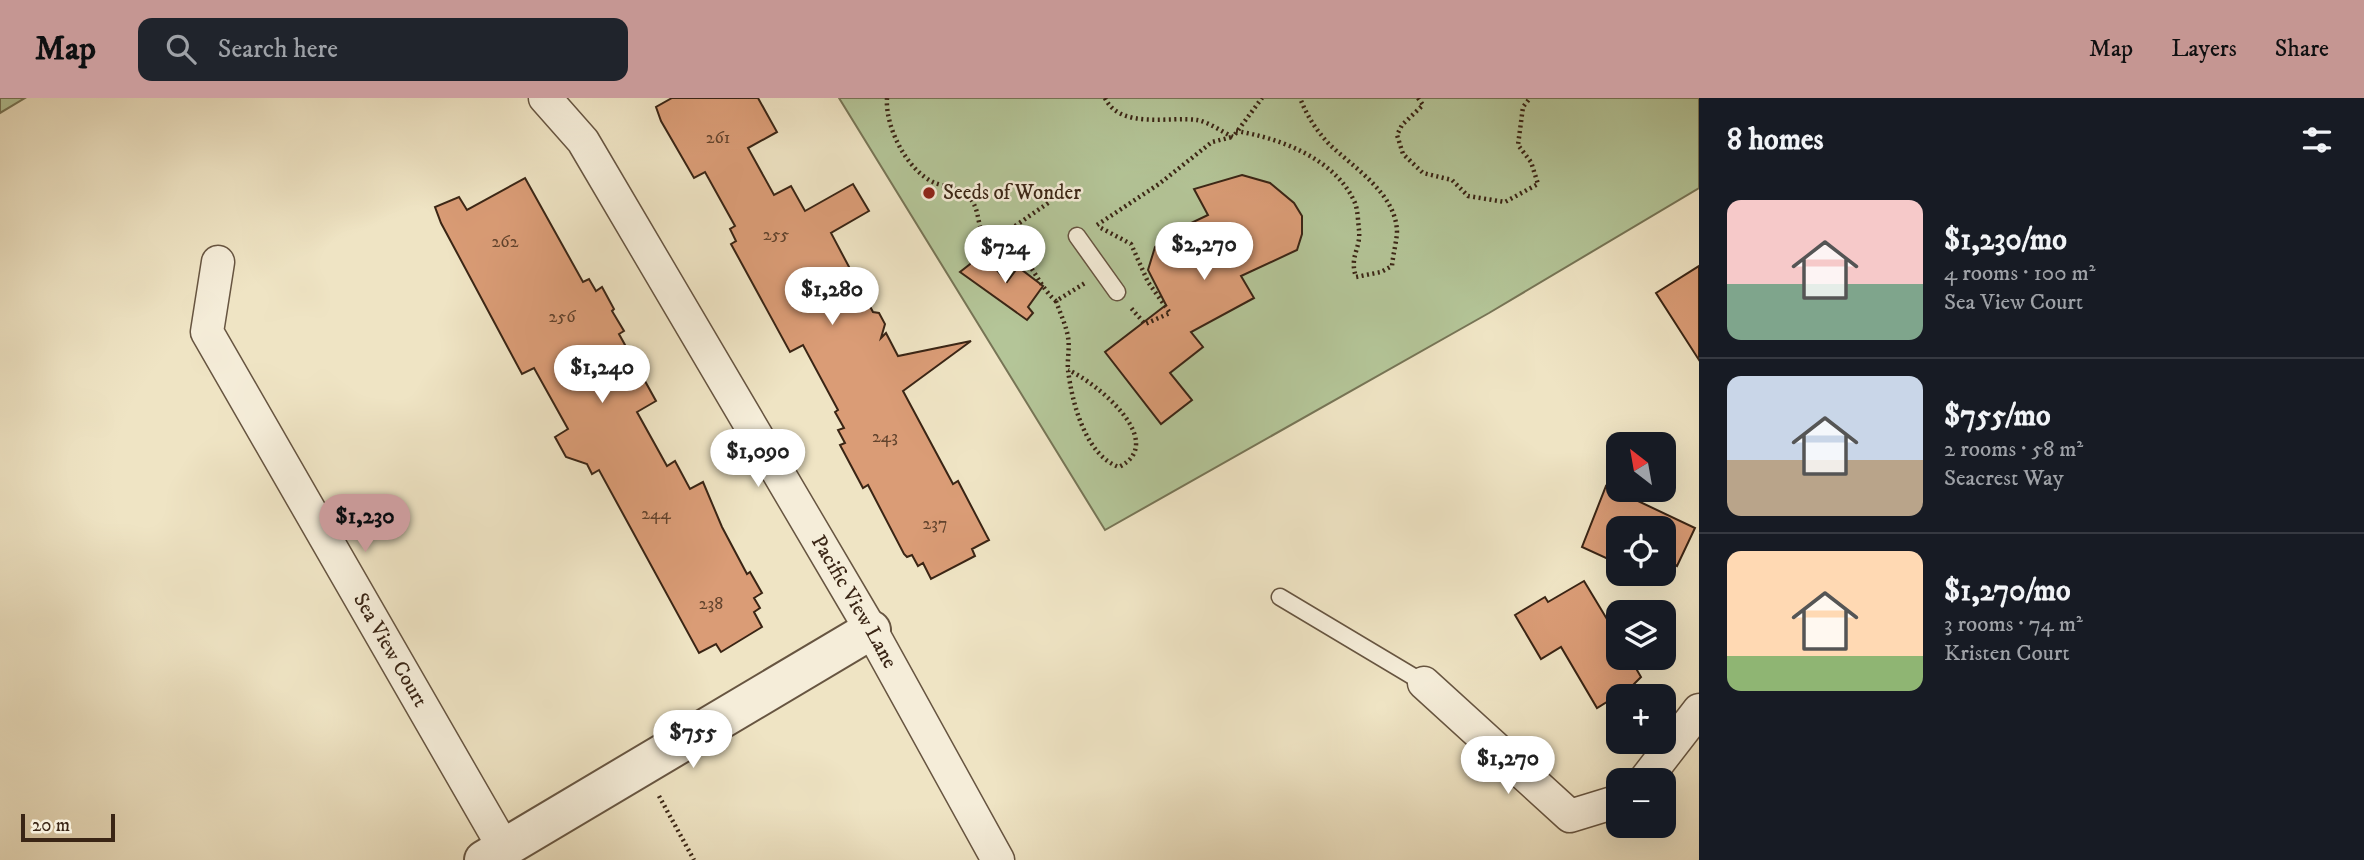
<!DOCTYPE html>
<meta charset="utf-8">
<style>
body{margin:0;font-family:"IM FELL DW Pica",serif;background:#20242c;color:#f1f3f6;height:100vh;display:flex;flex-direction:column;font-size:26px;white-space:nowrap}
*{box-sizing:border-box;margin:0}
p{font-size:23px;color:#9ea1a6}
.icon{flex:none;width:38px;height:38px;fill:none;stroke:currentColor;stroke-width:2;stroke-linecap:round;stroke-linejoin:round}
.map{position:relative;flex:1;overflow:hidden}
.side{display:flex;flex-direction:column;background:#171b24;width:665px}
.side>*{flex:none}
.needle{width:46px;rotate:329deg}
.fabs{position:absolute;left:1606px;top:334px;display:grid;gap:14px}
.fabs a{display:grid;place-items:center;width:70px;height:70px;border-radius:14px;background:#171b24;box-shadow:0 7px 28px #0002;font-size:35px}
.scale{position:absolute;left:21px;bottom:18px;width:94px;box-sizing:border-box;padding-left:7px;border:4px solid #3a2515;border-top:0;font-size:19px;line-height:24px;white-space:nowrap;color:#3a2515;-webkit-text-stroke:5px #f5edd9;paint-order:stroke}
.price{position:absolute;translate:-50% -60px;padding:0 16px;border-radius:24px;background:#fff;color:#222;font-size:23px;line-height:46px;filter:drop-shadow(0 2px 4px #0008)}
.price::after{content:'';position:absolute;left:50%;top:42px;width:21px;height:16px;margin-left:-10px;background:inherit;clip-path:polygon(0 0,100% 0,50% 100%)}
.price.on{background:#c59692;color:#111}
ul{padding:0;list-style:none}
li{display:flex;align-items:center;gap:21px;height:175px;padding:0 28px}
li+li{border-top:2px solid #363941}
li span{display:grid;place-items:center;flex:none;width:196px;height:140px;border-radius:14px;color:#555}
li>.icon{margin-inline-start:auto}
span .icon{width:84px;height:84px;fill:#fffc;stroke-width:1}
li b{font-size:30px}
h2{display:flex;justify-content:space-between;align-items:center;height:84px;padding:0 28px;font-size:30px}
header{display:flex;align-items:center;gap:42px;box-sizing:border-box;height:98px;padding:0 35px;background:#c59692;color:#111}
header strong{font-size:33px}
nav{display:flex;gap:38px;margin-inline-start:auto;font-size:24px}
.search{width:490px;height:63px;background:#20242c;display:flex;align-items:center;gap:18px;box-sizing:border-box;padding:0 24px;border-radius:14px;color:#9ea1a6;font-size:26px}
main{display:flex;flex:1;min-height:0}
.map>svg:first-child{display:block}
.green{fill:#b4c598;stroke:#777556;stroke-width:2}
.building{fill:#da9c76;stroke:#3a2515;stroke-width:2}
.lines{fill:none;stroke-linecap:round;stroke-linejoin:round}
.service-casing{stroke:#675541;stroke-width:19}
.minor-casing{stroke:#675541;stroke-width:35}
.tertiary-casing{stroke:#675541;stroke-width:42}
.path{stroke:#3a2515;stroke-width:4.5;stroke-dasharray:2 3.5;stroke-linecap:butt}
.service{stroke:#f5edd9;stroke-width:16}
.minor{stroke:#f5edd9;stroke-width:32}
.tertiary{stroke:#f5edd9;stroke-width:38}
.poi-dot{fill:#8f2418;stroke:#f5edd9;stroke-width:2.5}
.labels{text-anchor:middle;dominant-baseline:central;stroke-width:5;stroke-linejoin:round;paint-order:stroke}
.number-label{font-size:18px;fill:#62432d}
.poi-label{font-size:21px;fill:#3a2515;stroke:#f5edd9;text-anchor:start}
.street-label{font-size:21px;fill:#3a2515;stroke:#f5edd9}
</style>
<header>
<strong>Map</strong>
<div class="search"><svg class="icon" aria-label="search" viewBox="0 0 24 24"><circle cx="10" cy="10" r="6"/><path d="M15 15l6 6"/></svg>Search here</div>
<nav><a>Map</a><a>Layers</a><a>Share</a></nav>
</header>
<main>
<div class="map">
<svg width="1699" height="762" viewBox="0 0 1699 762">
<rect width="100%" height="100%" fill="#efe4c4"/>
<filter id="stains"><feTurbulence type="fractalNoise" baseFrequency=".00286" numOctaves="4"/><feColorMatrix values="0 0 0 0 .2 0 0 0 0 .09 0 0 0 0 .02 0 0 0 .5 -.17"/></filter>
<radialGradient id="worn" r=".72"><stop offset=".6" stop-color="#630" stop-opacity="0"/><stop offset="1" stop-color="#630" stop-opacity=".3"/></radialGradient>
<g class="green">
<path d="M0,0H25L0,15Z"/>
<path d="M839,0H1699V90L1489,215L1105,432Z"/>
</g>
<g class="building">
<path d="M672,0H758L777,34L748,50L774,97L791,88L805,113L853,86L869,113L831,135L873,214L879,215L885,226L881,240L886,235L898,258L971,243L903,293L953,386L958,383L989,442L972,451L975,458L931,481L923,465L918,468L912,457L907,459L904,456L868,387L863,390L840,347L845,345L838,332L844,330L835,314L838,312L803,247L790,254L731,146L736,143L730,131L735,128L705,74L694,80L661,23L656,9Z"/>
<path d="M1242,77L1270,85L1294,105L1302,118V136L1297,152L1241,178L1254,200L1191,234L1203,249L1170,275L1192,302L1161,326L1105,254L1166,207L1148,172L1155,149L1172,134L1208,117L1194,91Z"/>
<path d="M525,80L583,184L589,181L596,193L602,189L614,211L612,213L624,233L619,236L656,303L637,314L667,368L675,363L690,391L703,384L722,429L747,476L750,474L762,495L754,500L760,510L754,514L762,529L721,554L716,546L699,555L599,372L592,376L587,366L566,359L555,339L568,331L534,270L522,276L441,125L435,109L459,99L467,112Z"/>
<path d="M983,156L1007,184L1018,169L1043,188L1028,209L1033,215L1027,222L960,174Z"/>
<path d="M1699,168V262L1656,195Z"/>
<path d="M1619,372V394L1695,430L1677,468L1664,461V430H1619V466L1582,449L1606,388L1610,390Z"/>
<path d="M1584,483L1619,541V560H1630L1641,579L1629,591L1633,596L1619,598V605L1610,610L1607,604L1597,610L1561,549L1541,561L1515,517L1545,499L1548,504Z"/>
</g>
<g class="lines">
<g class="service-casing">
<g id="service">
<path d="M1077,138L1117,194"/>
<path d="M1280,499L1424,585"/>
</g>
</g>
<g class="minor-casing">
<g id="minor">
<path id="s1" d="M545,0L583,43L871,532L998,762"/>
<path id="s2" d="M218,164L207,234L504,750"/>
<path d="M1424,585L1570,718L1619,703"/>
<path d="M1645,682L1699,612"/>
</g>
</g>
<g class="tertiary-casing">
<path id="tertiary" d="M484,762L871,532"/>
</g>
<g class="path">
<path d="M887,0C885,29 907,73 935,85C945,89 961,90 969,99C982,113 975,131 988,141C994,145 1006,143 1013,149C1031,162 1039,189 1056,203L1085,185"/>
<path d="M1105,0C1120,32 1171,18 1197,22C1209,24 1222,34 1233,39L1262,0"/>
<path d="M1418,0L1423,7L1402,27L1397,37L1403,56L1423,75L1452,82L1468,98L1505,104L1538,86L1531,64L1518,47L1523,9L1530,0"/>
<path d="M1236,33C1280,40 1336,61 1355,105C1358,113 1358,124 1359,132C1361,151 1349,158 1356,179L1381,174L1392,168C1393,157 1396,146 1397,135C1397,96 1354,70 1329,46C1316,32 1307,18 1300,0"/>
<path d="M1097,127L1159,86L1212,44L1232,39"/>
<path d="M1015,128L1051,103"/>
<path d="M1101,130L1131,146L1148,184L1170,215L1145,226L1131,210"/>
<path d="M1056,203C1060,215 1066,227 1068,239C1070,250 1067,261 1068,272C1072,304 1085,357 1119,369C1169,344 1096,284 1068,272"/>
<path d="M659,698L694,762"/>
</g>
<use href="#service" class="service"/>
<use href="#minor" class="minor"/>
<use href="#tertiary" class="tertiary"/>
</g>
<circle class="poi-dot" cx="929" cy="95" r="7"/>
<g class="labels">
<g class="number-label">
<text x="718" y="40">261</text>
<text x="776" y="137">255</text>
<text x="505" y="144">262</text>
<text x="562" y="219">256</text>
<text x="885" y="339">243</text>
<text x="656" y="416">244</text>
<text x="935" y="426">237</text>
<text x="711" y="506">238</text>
</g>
<g class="poi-label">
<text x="943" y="95">Seeds of Wonder</text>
</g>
<g class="street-label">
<text stroke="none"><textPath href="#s1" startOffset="592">Pacific View Lane</textPath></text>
<text stroke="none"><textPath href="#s2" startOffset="438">Sea View Court</textPath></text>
</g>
</g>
<rect width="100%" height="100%" filter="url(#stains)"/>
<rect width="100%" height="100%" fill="url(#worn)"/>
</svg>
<div class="fabs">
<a><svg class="needle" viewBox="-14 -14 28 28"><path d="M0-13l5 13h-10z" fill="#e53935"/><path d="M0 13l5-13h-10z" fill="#9ea1a6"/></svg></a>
<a><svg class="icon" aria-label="locate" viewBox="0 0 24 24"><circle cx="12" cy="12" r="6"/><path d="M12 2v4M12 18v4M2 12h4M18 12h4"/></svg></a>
<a><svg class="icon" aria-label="layers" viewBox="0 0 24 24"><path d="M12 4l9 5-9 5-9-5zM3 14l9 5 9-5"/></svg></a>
<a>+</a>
<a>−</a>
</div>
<div class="scale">20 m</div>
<b class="price" style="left:1204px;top:184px">$2,270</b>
<b class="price" style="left:1005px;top:187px">$724</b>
<b class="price" style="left:832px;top:229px">$1,280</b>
<b class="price" style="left:602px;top:307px">$1,240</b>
<b class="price" style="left:758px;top:391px">$1,090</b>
<b class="price on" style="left:365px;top:456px">$1,230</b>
<b class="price" style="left:693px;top:672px">$755</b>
<b class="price" style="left:1508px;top:698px">$1,270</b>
</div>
<section class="side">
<h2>8 homes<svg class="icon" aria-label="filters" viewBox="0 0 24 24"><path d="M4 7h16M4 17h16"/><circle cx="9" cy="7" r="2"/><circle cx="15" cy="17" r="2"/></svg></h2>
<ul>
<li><span style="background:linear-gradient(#f6c9c9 60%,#7fa58c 0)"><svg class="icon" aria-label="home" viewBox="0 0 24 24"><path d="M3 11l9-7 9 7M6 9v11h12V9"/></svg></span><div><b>$1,230/mo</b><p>4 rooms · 100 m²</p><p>Sea View Court</p></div></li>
<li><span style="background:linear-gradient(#c9d6e8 60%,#b9a48a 0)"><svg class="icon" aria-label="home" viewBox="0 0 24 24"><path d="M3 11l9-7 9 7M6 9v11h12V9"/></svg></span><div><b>$755/mo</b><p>2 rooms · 58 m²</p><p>Seacrest Way</p></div></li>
<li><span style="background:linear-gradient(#ffd9b3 75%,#8fb573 0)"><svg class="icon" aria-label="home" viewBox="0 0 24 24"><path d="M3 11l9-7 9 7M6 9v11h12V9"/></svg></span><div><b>$1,270/mo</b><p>3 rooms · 74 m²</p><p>Kristen Court</p></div></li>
</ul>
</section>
</main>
